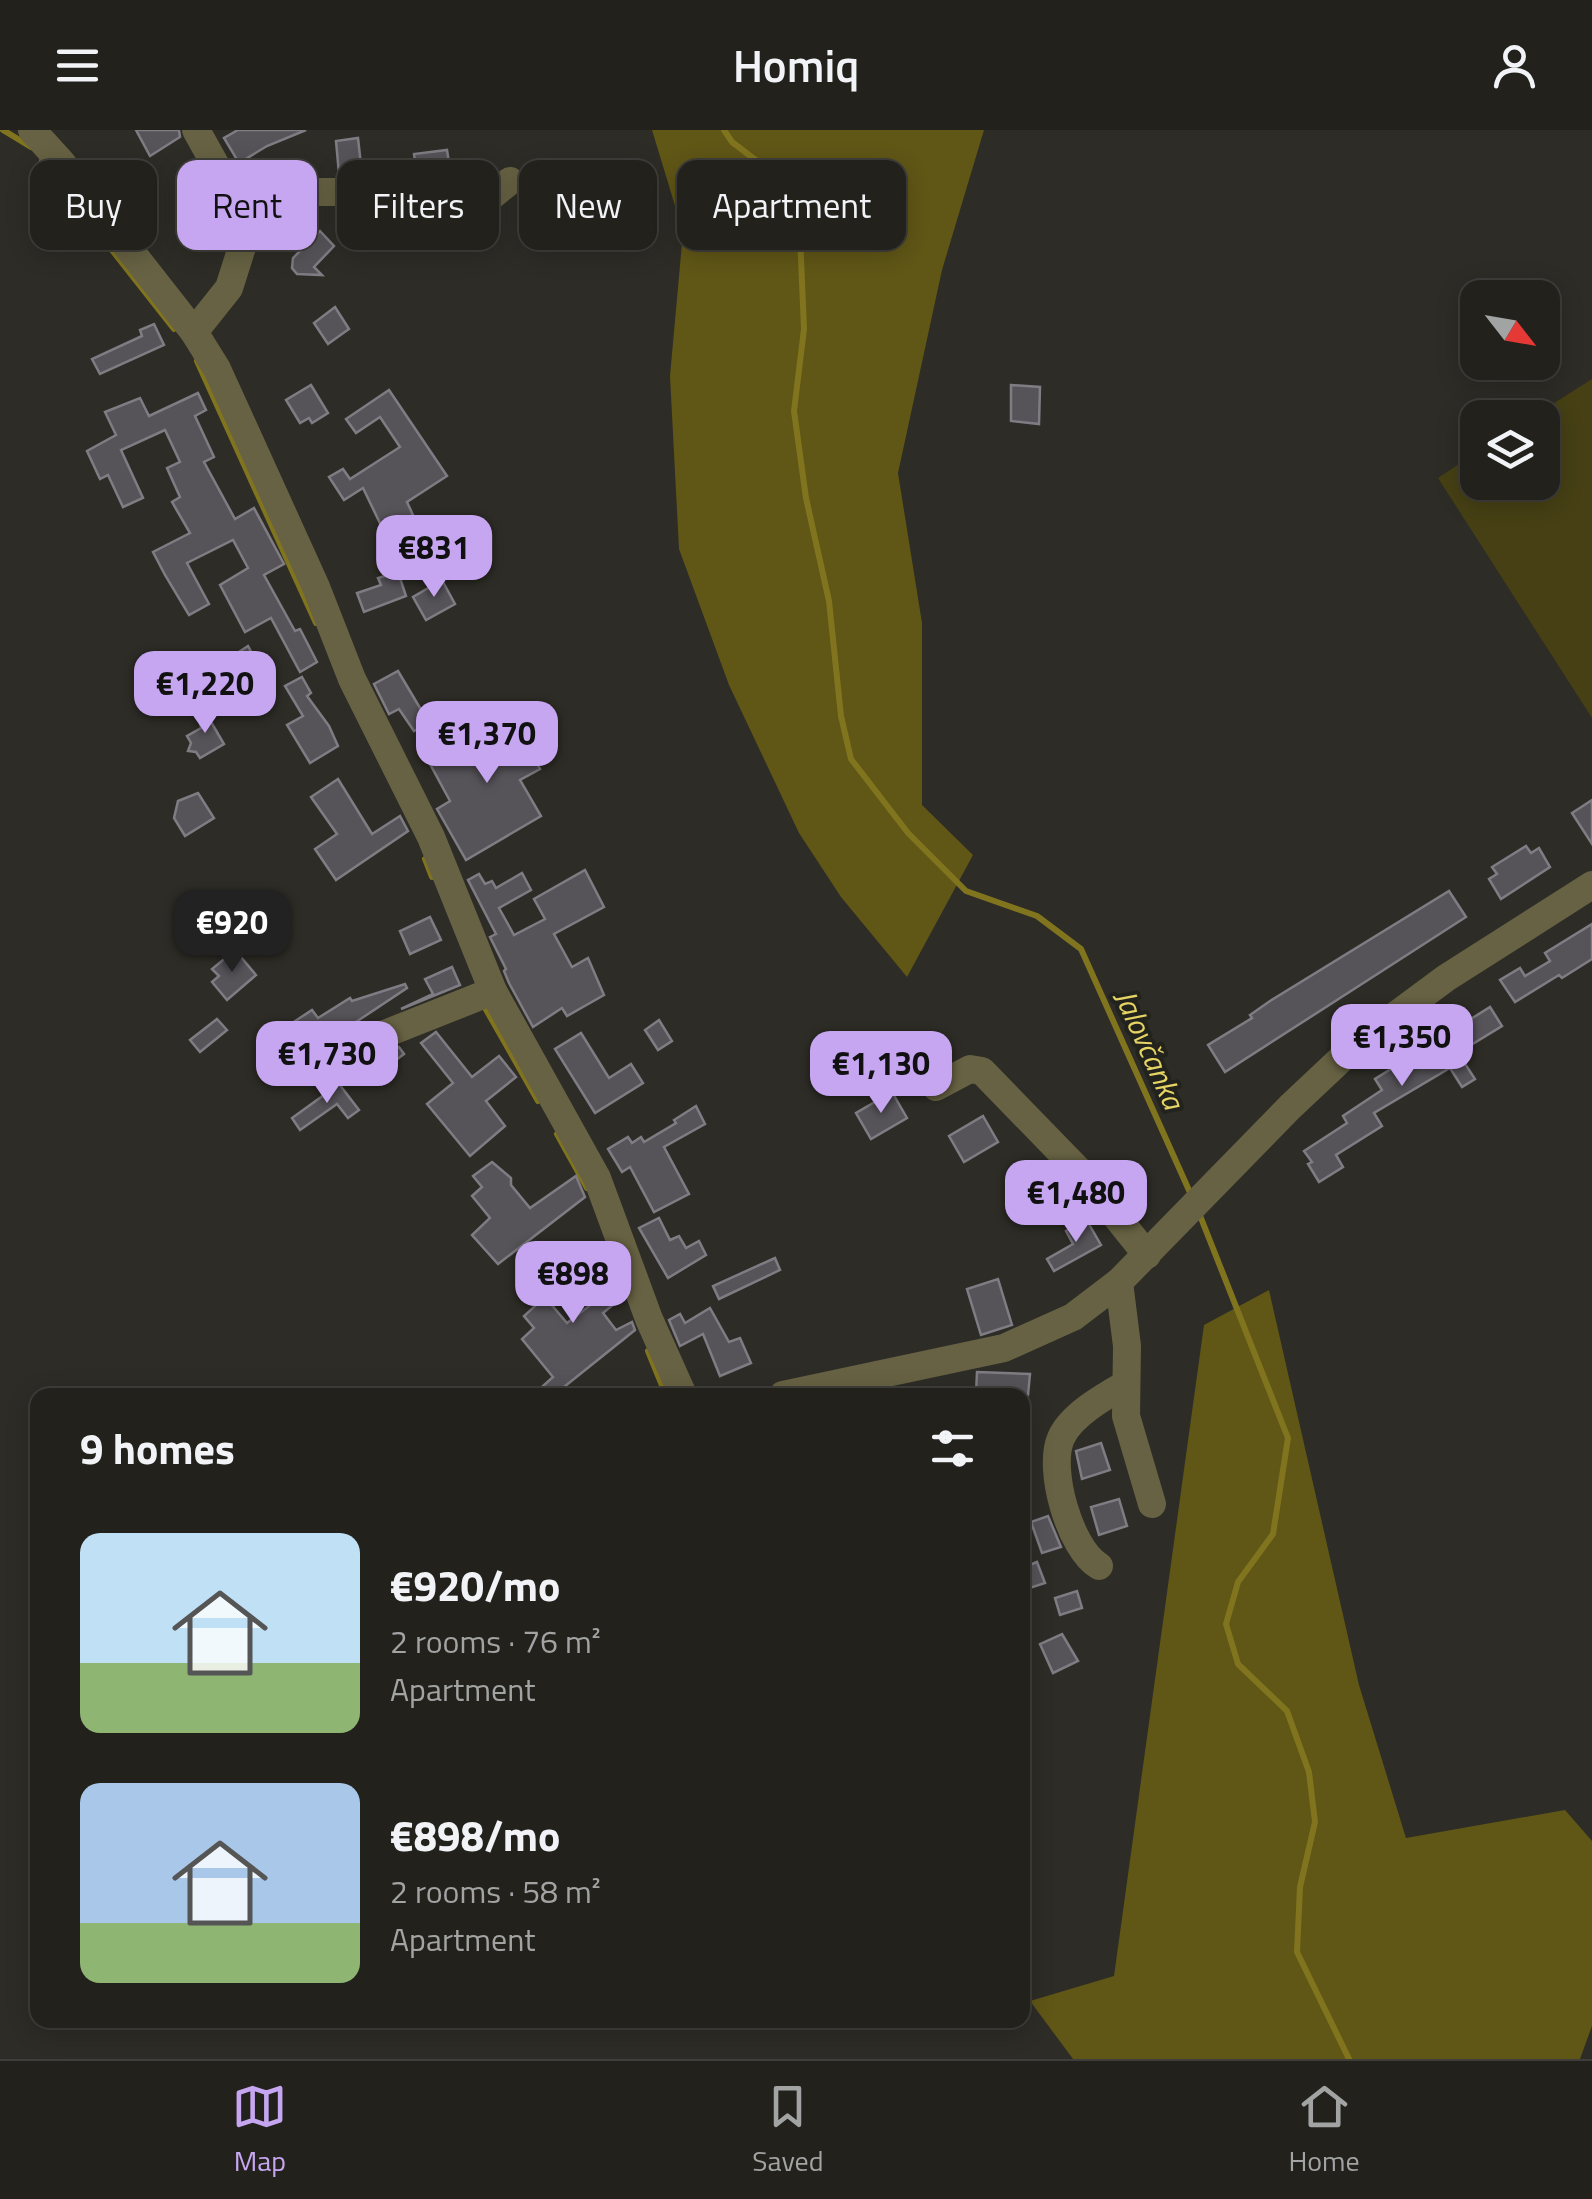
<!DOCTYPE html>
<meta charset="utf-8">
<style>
body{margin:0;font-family:"Titillium Web",sans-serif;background:#2e2e29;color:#f1f3f6;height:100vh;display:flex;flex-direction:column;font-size:38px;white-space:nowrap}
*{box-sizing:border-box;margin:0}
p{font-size:32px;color:#a2a3a3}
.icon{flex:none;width:55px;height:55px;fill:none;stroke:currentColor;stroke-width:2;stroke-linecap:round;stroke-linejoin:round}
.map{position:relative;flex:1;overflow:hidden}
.drawer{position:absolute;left:30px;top:1258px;width:1000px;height:640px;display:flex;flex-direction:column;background:#22211c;border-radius:20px;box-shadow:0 5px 25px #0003,0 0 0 2px #3f3e3b}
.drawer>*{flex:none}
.top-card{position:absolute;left:30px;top:30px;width:1000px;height:90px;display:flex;gap:20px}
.needle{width:65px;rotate:121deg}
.controls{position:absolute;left:1460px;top:150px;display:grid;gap:20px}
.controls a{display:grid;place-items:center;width:100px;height:100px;border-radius:20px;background:#22211c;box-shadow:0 5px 25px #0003,0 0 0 2px #3f3e3b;font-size:50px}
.price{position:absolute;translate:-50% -85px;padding:0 22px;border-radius:20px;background:#c6a6f0;color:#111;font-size:32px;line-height:65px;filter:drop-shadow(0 2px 5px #0008)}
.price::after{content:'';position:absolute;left:50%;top:60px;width:30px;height:22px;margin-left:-15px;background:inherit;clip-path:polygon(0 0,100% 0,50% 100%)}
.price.active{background:#222;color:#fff}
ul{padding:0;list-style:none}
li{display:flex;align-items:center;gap:30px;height:250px;padding:0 50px}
li span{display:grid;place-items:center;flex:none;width:280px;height:200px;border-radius:20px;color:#555}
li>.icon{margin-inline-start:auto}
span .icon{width:120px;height:120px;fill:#fffc;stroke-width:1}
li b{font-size:42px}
h2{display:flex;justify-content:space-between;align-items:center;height:120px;padding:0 50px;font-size:42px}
.pill{padding:0 35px;border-radius:20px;background:#22211c;box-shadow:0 5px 25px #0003,0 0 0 2px #3f3e3b;font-size:35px;line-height:90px}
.pill.active{background:#c6a6f0;color:#111}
header{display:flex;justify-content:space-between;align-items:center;height:130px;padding:0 50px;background:#22211c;font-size:45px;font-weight:600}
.dock{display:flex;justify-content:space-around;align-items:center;height:140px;border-top:2px solid #3f3e3b;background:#22211c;font-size:28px;color:#a2a3a3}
.dock a{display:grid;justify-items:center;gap:5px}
.dock .active{color:#c6a6f0}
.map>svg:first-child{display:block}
.green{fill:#464014}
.forest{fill:#605616}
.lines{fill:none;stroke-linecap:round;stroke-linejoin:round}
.stream{stroke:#81741e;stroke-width:6}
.building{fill:#565359;stroke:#7f7c83;stroke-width:2.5}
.minor{stroke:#676243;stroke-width:28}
.labels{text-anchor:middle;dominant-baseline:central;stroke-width:8;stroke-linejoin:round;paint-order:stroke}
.water-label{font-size:30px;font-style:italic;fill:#e6d465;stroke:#23231d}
</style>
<header><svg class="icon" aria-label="menu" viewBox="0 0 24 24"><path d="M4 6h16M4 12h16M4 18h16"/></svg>Homiq<svg class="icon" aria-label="person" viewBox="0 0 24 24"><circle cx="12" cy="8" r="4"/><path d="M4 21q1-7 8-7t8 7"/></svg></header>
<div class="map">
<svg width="1592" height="1929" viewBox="0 0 1592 1929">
<rect width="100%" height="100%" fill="#2d2c26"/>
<path class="green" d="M1592,249V588L1438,348L1477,322L1478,352H1542V288L1532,287Z"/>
<g class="forest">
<path d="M652,0H984L942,140L898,343L922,493V675L973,725L907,847L841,767L799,703L729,555L679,419L670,246L683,102Z"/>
<path d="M1269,1160L1359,1555L1406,1708L1565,1680L1592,1711V1896L1580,1929H1073L1030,1871L1114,1846L1204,1195Z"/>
</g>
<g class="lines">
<g class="stream">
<path d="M3,0L31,17"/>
<path d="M724,0L732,12L774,44L800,105L804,199L794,281L806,368L829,471L841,586L851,629L908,703L966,761L1037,786L1081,819L1192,1067"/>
<path d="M42,31L174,199"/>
<path d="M197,231L316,493"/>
<path d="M425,729L432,747"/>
<path d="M484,876L538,971"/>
<path d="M557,1004L587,1058"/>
<path d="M1199,1083L1288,1308L1273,1404L1238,1452L1226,1494L1238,1534L1287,1581L1309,1642L1315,1692L1300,1757L1297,1822L1349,1929"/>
<path d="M648,1221L666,1265"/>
</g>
</g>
<g class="building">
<path d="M136,0H179L180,7L150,26Z"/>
<path d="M238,0H306L267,16L239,33L224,8Z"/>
<path d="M358,8L362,44H339L336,11Z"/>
<path d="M447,20L451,45L418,50L414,24Z"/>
<path d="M244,43L277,50L282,47L286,55L256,71Z"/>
<path d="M215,69L230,97L220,104L204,75Z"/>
<path d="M320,101L334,116L314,137L322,145L297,144L292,138L293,128Z"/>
<path d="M335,177L349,199L328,214L314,193Z"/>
<path d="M154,194L164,215L100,244L92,229L142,206L140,200Z"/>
<path d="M311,255L328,283L312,293L309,288L300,293L286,270Z"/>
<path d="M1011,255L1040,257L1039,294L1011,291Z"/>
<path d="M389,260L447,346L407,372L413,385L408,387L415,402L390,414L363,358L344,370L329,347L343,339L350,349L400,317L380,287L356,303L346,289Z"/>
<path d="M198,263L206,280L195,286L214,327L204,332L235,389L254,378L284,434L264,445L295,501L300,499L317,532L300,542L271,488L245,502L220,455L248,438L233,410L187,433L209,474L189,485L165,445L153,422L190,403L172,372L180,367L167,338L180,332L165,300L121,320L143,368L123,377L108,345L100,349L87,321L116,305L105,282L140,268L149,286Z"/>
<path d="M452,411L467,437L452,446L437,420Z"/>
<path d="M398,442L406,466L364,482L357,463L381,455L378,448Z"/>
<path d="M442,450L455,474L426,490L413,467Z"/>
<path d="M248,516L263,543L216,571L196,538L214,528L219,535Z"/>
<path d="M398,541L429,593L414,601L399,579L389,584L374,554Z"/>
<path d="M302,547L311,563L307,566L329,596L338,616L310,633L287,595L303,586L285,556Z"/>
<path d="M197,568L224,614L200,628L196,622L188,621L191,613L187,606L201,598Z"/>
<path d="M498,577L518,612L524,609L540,639L520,650L541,686L466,730L437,679L450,671L430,634L477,607L469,593Z"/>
<path d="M338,649L372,704L400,686L408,701L336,750L315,719L337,704L311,667Z"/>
<path d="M198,663L214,688L185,706L174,688L178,671Z"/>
<path d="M1592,670V714L1572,683Z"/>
<path d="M1526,716L1531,723L1539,718L1550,737L1501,769L1489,749L1497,744L1492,737Z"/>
<path d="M585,740L604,777L554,804L572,837L588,828L604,865L567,886L562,878L533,897L509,853L504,841L506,839L490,807L496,804L468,750L479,744L485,754L492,751L496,758L522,743L531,760L499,778L514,805L545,789L534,769Z"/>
<path d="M1449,761L1466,787L1225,942L1208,915L1252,888L1250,885L1270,871Z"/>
<path d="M430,787L441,810L410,824L400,801Z"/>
<path d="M1592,794V829L1562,848L1559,845L1515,872L1500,850L1520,838L1525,846L1550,831L1545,823Z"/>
<path d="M235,820L256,845L227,870L212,852L219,846L212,839Z"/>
<path d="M452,837L460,855L401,879L433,864L425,849Z"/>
<path d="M405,854L407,858L302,928L283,899L312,880L318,888L350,868L352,871Z"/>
<path d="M1490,877L1502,896L1458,923L1475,949L1462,957L1450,938L1374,983L1382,996L1336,1025L1343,1037L1319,1052L1308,1034L1312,1032L1304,1021L1347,993L1343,986L1382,960L1375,949Z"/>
<path d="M217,889L227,900L200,922L190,910Z"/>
<path d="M659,890L672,911L658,920L645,900Z"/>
<path d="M436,902L472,947L499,926L516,947L486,971L505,996L470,1026L427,974L453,953L421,913Z"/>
<path d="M581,903L609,948L631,934L643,953L595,983L555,919Z"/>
<path d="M399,917L404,924L375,946L364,933Z"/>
<path d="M336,950L359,980L348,988L337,974L300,1000L292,988L328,962L324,958Z"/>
<path d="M892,962L907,988L871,1009L856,983Z"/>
<path d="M696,976L705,994L664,1017L689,1064L654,1082L630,1037L622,1042L608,1019L628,1007L632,1013L641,1007L644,1012L676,993L674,990Z"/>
<path d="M983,986L998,1012L964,1032L949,1006Z"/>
<path d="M492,1032L511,1048V1055L530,1078L576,1046L585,1067L498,1134L472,1105L490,1088L472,1066L482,1057L473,1046Z"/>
<path d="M659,1088L670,1110L679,1106L686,1118L699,1111L706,1125L668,1148L639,1098Z"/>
<path d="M1086,1089L1101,1115L1054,1141L1047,1129L1073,1114L1066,1101Z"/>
<path d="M570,1115L598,1155L604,1150L620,1169L603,1183L616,1200L632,1192L635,1200L554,1265H533L553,1247L522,1209L534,1198L524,1186L545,1167L567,1193L593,1173L572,1148L560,1158L545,1138V1132Z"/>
<path d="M775,1128L780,1140L719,1169L713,1156Z"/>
<path d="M998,1149L1012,1195L981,1205L967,1159Z"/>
<path d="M710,1178L729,1212L740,1208L751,1233L720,1246L703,1204L680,1216L669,1190L680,1184L685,1193Z"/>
<path d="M977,1242L1030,1244L1028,1265L976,1264Z"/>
<path d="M1101,1313L1110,1340L1082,1349L1076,1321Z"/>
<path d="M1119,1369L1127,1396L1099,1405L1091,1377Z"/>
<path d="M1048,1386L1061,1417L1042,1423L1031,1392Z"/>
<path d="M1037,1432L1045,1453L1027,1459L1022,1438Z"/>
<path d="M1077,1461L1082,1478L1060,1485L1055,1468Z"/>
<path d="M1062,1504L1078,1531L1053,1543L1040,1514Z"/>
</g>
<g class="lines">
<g class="minor">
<path d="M32,0L61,32L194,202L217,239L316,457L352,549L431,707L493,861L597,1048L649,1189L683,1265"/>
<path d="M196,0L249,95"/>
<path d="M194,202L229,158L249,95L310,62H369L397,67L440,85L474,80L510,51"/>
<path d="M316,942L367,911L493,861"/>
<path d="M936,957L970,939L982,941L1083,1045L1147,1125"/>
<path d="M1119,1152L1127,1216L1126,1286L1152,1374"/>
<path d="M783,1265L1004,1218L1073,1187L1119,1152L1290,977L1357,914L1446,848L1592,755"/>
<path d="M1099,1436C1070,1419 1047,1339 1061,1308C1071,1285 1105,1266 1126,1254"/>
</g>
</g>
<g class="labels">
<g class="water-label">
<text transform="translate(1150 919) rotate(66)">Jalovčanka</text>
</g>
</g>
</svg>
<div class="controls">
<a><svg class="needle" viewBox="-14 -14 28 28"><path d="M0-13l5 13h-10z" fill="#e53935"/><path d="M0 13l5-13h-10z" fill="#a2a3a3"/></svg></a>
<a><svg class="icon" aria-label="layers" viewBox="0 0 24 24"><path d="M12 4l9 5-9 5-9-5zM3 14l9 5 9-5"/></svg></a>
</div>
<b class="price" style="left:434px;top:470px">€831</b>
<b class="price" style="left:205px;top:606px">€1,220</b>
<b class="price" style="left:487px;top:656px">€1,370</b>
<b class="price active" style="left:232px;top:845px">€920</b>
<b class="price" style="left:1402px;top:959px">€1,350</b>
<b class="price" style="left:327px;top:976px">€1,730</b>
<b class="price" style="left:881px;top:986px">€1,130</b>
<b class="price" style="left:1076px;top:1115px">€1,480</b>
<b class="price" style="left:573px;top:1196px">€898</b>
<div class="top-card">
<a class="pill">Buy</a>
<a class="pill active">Rent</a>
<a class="pill">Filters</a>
<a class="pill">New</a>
<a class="pill">Apartment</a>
</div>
<section class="drawer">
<h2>9 homes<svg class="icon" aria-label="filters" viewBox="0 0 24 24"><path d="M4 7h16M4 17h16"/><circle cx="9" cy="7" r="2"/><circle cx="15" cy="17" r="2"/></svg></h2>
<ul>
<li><span style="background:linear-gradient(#bfe0f5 65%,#8fb573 0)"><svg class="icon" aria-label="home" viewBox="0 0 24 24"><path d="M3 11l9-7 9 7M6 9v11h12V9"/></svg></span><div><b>€920/mo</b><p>2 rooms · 76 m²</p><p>Apartment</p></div></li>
<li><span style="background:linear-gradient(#a9c7e8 70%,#8fb573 0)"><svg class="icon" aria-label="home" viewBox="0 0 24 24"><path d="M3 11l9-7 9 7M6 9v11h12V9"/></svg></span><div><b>€898/mo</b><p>2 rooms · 58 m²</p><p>Apartment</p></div></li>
</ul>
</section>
</div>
<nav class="dock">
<a class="active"><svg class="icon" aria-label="map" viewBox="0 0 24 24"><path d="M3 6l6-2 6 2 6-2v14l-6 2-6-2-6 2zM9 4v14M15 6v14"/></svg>Map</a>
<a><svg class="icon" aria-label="saved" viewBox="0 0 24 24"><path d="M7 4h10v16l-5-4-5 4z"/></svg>Saved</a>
<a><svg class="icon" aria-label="home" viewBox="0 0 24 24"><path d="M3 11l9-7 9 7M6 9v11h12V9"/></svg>Home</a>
</nav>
